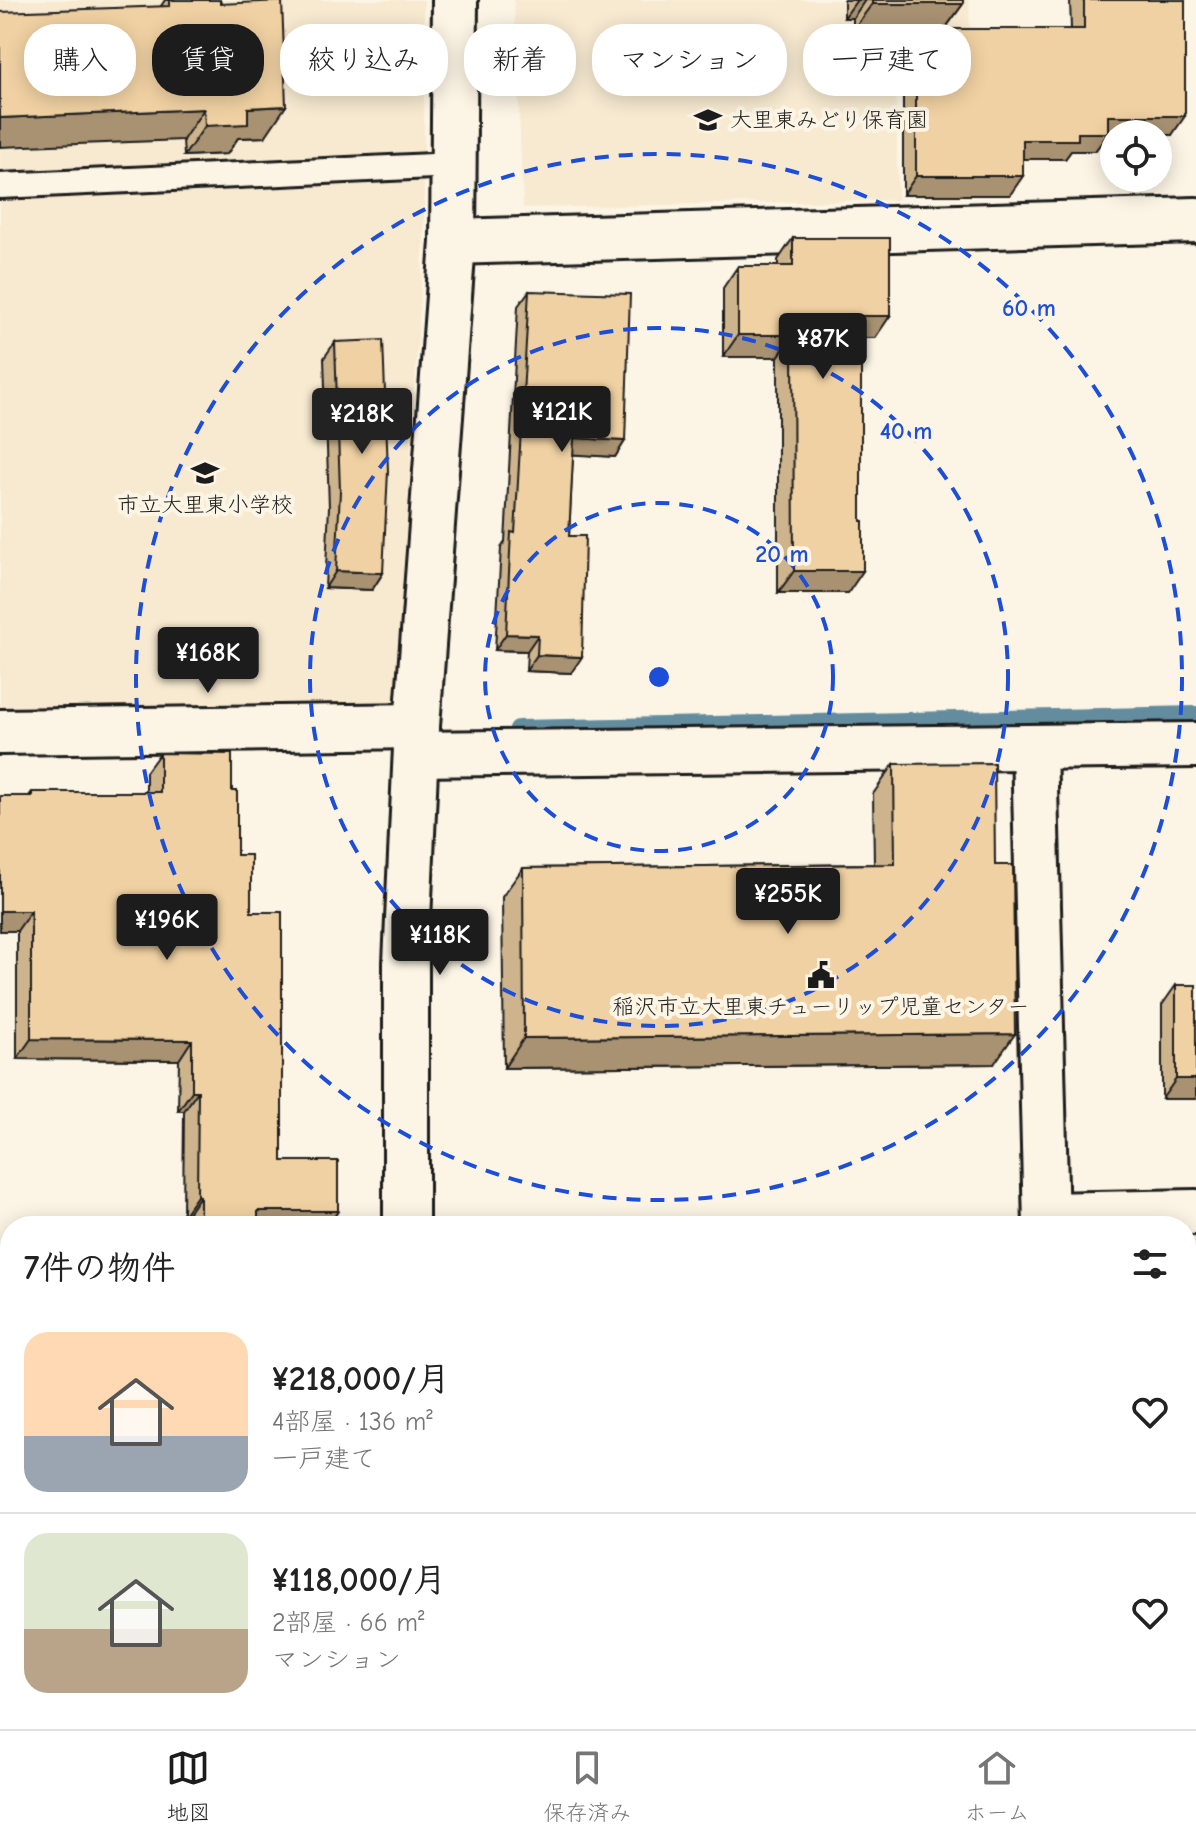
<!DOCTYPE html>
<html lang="ja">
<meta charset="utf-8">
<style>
body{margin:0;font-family:"Comic Neue","Klee One",sans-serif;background:#f2f2f2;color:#222;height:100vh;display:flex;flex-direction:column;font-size:30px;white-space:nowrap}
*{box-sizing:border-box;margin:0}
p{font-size:26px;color:#767676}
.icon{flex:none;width:44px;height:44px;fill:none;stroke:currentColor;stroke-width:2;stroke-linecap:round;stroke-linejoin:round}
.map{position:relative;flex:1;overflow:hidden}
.sheet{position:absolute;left:0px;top:1216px;width:1196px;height:514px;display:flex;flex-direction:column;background:#fff;border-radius:32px 32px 0 0;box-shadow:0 4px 20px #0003}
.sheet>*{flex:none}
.banner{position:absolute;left:24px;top:24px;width:1148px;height:72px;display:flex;gap:16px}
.controls{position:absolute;left:1100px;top:120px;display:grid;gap:16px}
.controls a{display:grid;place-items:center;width:72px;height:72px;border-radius:50%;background:#fff;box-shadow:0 4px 20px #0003;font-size:40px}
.price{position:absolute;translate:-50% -68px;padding:0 18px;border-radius:8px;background:#1c1c1c;color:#fff;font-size:26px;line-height:52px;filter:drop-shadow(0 2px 4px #0008)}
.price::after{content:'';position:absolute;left:50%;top:48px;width:24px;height:18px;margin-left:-12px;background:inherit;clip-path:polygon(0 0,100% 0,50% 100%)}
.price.current{background:#222;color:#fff}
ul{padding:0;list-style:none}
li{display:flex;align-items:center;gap:24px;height:200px;padding:0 24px}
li+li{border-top:2px solid #e0e0e0}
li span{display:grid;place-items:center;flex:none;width:224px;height:160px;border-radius:24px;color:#555}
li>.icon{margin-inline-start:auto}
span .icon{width:96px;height:96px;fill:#fffc;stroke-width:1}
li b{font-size:34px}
h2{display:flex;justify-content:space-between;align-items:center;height:96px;padding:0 24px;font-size:34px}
.tag{padding:0 28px;border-radius:32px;background:#fff;box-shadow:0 4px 20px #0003;font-size:28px;line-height:72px}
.tag.current{background:#1c1c1c;color:#fff}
.tabs{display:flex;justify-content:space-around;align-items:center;height:112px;border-top:2px solid #e0e0e0;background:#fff;font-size:22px;color:#767676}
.tabs a{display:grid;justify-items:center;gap:4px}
.tabs .current{color:#1c1c1c}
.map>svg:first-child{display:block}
.built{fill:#f8ead1}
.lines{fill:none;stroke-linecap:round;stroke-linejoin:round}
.stream{stroke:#638d9e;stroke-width:18}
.service-casing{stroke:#1c1c1c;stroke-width:30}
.minor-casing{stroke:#1c1c1c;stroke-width:50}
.service{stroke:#fcf5e5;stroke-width:24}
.minor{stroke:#fcf5e5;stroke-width:44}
.wall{fill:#ceb48c;stroke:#1c1c1c;stroke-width:2}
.shaded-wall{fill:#a89272;stroke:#1c1c1c;stroke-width:2}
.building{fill:#f0d1a3;stroke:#1c1c1c;stroke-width:2}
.ring{fill:none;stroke:#1d4ed8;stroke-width:4;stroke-dasharray:14 10}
.labels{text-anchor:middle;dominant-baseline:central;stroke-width:8;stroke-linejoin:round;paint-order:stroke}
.poi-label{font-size:22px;fill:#1c1c1c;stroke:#fcf5e5}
.centre{fill:#1d4ed8;stroke:#fcf5e5;stroke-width:4}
.ring-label{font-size:24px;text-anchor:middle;font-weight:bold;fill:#1d4ed8;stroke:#fcf5e5;stroke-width:8;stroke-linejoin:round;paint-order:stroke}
</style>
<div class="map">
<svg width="1196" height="1729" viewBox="0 0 1196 1729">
<rect width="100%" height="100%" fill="#fcf5e5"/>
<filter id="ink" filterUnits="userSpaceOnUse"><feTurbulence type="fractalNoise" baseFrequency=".0125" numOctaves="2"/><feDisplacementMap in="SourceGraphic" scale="16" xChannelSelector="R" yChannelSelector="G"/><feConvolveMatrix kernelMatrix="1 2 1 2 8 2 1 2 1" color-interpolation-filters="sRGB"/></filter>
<g filter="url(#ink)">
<g class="built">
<path d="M0,0H424V241L395,705L0,709Z"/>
<path d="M514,0H969L970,37L895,39L898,200L523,208Z"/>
</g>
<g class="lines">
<g class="stream">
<path d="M518,729L1196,715"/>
<path d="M1186,1670H1196"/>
<path d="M0,1674H10"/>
</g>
<g class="service-casing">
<path id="service" d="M0,186L454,165"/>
</g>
<g class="minor-casing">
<g id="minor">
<path d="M453,242L1196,220"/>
<path d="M0,732L417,726"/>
<path d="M1034,747L1046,1226"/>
<path d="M416,754L1196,745"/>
<path d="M1046,1215L1196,1212"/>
<path d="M406,1226V963L417,726L453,242L455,0"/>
<path d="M1186,1699H1196"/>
<path d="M0,1715H10"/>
<path d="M407,1720V1729"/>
</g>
</g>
<use href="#service" class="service"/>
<use href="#minor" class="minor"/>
</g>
<g class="wall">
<path d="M165,0H220L265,137L238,138L227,154L184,156L183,140L161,6Z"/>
<path d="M844,0H963V4L945,29H1071L1070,0H1185L1172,135H1107L1095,151H1071L1065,159H1023L1010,195H903V48L915,30H853V18H844Z"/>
<path d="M793,238L875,338H861L848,593H778V357H723V288L738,266H778V260Z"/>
<path d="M529,291L625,441L615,457L573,454L569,536L571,673L526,671L527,651L495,650L501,548L505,542L518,306Z"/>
<path d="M335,342L383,573L372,590L325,588L329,507L324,358Z"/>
<path d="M160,753L232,791L237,855L251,912L282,1161L338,1211L328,1226H186V1216H183L184,1111H178L179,1060L17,1059V931H0L29,796L32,792H146V772Z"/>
<path d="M894,764L994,1064L504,1068L502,897L523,868L874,864L873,794Z"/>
<path d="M1176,985L1196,1099H1162V1005Z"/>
</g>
<g class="shaded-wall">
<path d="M857,0H865L853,18H844Z"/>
<path d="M872,4H963L944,30H853Z"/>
<path d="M286,106L265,137L238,138L227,154L184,156L205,126L248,108Z"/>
<path d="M204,109L183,140L0,147V118Z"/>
<path d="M1108,116H1185L1172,135H1107L1095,151H1071L1065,159H1010L1023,140L1078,133Z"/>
<path d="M916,176H1023L1010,195H903Z"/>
<path d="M861,316H890L875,338H845Z"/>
<path d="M738,335H793L778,357H723Z"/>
<path d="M574,438L625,441L615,457L563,454Z"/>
<path d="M336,571L383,573L372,590L325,588Z"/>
<path d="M794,571H863L848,593H778Z"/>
<path d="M506,634L538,635L527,651L495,650Z"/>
<path d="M537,655L582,657L571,673L526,671Z"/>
<path d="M0,911H31L17,931H0Z"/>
<path d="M1015,1034L994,1064L504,1068L524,1038Z"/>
<path d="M31,1039L192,1040L179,1060L17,1059Z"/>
<path d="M1176,1079H1196V1099H1162Z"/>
<path d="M192,1091H198L184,1111H178Z"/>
<path d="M197,1196H200L186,1216H183Z"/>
<path d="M258,1211H338L328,1226H247Z"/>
</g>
<g class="building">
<path d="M170,0H220V4L282,1L286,106L248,108V124L205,126L204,109L0,118V12L170,6Z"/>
<rect x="872" y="0" width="91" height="4"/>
<path d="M1084,0H1185V116H1108V133H1078V140H1023V176H916V29H1084Z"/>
<path d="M793,238H890V316H861V521H863V571H794L793,335H738V266H793Z"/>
<path d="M529,291L630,294L625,441L574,438L569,536H585L582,657L537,655L538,635L506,634L511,532L515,533Z"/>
<path d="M383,340L388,471L383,573L336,571L340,491L335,342Z"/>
<path d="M160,753L232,754V791H237V855H251V912H282V1161H338V1211H258V1226H200V1196H197L198,1091H192V1040L31,1039V911H0V796H32V792H160Z"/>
<path d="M994,763L995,865H1013L1015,1034L524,1038L523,868L895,864L894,764Z"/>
<rect x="1176" y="985" width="20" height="94"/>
<path d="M630,1724V1729H505V1727Z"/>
</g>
</g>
<g class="ring">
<circle cx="659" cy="677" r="174"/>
<circle cx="659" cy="677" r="349"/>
<circle cx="659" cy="677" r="523"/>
</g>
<defs>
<g id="school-bare" transform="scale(2.16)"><path d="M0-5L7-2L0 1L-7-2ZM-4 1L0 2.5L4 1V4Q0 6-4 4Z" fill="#1c1c1c" stroke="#fcf5e5" stroke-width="2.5" paint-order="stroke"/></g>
<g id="civic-bare" transform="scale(2.16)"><path d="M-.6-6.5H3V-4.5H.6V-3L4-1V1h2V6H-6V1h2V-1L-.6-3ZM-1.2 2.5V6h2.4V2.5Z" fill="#1c1c1c" stroke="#fcf5e5" stroke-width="2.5" paint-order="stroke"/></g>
</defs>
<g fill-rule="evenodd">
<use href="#school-bare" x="708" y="120"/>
<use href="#school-bare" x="205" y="473"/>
<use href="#civic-bare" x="821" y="975"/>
</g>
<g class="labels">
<g class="poi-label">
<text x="730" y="120" text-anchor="start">大里東みどり保育園</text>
<text x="205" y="505">市立大里東小学校</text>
<text x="821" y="1007">稲沢市立大里東チューリップ児童センター</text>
</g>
</g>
<circle cx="659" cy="677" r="12" class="centre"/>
<g class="ring-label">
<text x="1029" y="316">60 m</text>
<text x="906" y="439">40 m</text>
<text x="782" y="562">20 m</text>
</g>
</svg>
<div class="controls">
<a><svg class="icon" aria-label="locate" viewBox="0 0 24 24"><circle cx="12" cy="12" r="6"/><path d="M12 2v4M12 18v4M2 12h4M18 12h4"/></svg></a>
</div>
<b class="price" style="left:823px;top:381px">¥87K</b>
<b class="price" style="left:562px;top:454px">¥121K</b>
<b class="price current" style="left:362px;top:456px">¥218K</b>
<b class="price" style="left:208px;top:695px">¥168K</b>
<b class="price" style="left:788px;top:936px">¥255K</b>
<b class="price" style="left:167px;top:962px">¥196K</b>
<b class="price" style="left:440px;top:977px">¥118K</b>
<div class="banner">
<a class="tag">購入</a>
<a class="tag current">賃貸</a>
<a class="tag">絞り込み</a>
<a class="tag">新着</a>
<a class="tag">マンション</a>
<a class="tag">一戸建て</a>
</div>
<section class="sheet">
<h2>7件の物件<svg class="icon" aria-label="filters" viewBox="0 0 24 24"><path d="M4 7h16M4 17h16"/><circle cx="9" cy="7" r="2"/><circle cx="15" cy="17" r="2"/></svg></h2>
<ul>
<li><span style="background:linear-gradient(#ffd9b3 65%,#9aa5b1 0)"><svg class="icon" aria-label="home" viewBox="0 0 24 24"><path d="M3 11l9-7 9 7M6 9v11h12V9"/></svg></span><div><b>¥218,000/月</b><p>4部屋 · 136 m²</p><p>一戸建て</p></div><svg class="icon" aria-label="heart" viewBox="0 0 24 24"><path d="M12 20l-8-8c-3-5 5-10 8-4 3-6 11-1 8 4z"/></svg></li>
<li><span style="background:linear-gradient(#dfe7d0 60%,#b9a48a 0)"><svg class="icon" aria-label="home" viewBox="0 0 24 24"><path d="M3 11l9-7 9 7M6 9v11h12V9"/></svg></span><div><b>¥118,000/月</b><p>2部屋 · 66 m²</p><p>マンション</p></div><svg class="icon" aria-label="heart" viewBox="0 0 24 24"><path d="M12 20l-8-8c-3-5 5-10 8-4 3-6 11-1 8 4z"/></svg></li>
</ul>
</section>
</div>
<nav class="tabs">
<a class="current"><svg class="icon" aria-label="map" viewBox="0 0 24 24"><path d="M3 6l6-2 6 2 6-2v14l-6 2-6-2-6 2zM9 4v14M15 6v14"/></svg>地図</a>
<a><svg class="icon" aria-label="saved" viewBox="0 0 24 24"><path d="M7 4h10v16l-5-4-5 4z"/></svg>保存済み</a>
<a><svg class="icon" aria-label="home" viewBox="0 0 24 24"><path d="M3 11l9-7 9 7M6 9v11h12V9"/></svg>ホーム</a>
</nav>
